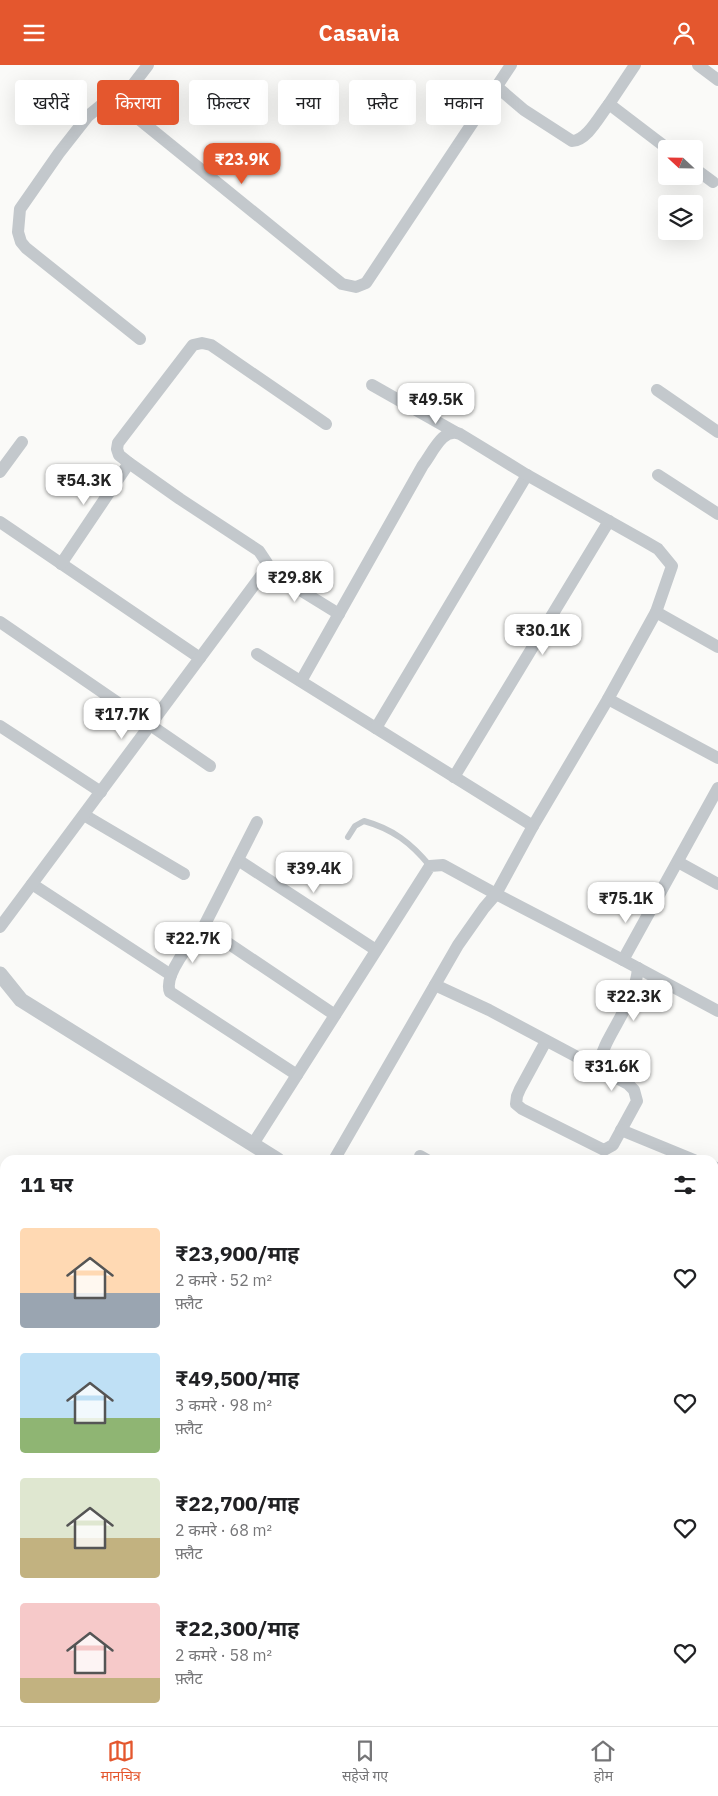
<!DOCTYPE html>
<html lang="hi">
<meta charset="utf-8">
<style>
body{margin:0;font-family:"IBM Plex Sans","Noto Sans Devanagari",sans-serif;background:#f2f2f2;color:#202124;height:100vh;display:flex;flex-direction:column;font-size:19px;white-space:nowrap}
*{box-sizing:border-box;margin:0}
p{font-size:16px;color:#757577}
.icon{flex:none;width:28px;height:28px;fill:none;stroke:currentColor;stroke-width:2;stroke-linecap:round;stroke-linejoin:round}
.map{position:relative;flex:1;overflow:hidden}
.side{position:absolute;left:0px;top:1090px;width:719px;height:571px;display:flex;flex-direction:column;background:#fff;border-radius:15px 15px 0 0;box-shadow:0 5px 20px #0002}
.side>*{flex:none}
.hud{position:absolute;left:15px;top:15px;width:689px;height:45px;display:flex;gap:10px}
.needle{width:32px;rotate:292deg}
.controls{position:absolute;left:658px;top:75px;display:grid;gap:10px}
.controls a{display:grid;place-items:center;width:45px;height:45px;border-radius:5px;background:#fff;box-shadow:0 5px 20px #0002;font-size:25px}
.price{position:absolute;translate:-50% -42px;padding:0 11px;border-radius:10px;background:#fff;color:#222;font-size:16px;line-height:32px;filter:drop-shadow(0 1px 2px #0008)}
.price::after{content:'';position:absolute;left:50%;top:30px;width:15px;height:11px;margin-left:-8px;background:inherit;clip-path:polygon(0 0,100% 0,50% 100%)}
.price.selected{background:#e4572e;color:#fff}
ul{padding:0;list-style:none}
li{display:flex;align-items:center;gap:15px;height:125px;padding:0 20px}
li span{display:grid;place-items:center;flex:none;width:140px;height:100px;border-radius:5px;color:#555}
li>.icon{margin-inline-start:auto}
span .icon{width:60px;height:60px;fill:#fffc;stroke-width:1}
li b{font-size:21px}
h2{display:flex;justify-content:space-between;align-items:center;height:60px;padding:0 20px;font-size:21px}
.tag{padding:0 18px;border-radius:5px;background:#fff;box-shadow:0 5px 20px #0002;font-size:18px;line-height:45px}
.tag.selected{background:#e4572e;color:#fff}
header{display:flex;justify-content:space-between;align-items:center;height:65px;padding:0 20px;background:#e4572e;color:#fff;font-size:22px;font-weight:700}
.menu{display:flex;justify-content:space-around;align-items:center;height:70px;border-top:1px solid #e0e0e0;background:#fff;font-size:14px;color:#757577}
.menu a{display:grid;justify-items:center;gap:2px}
.menu .selected{color:#e4572e}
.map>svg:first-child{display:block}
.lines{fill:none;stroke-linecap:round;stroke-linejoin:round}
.service{stroke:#c3c8cc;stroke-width:6}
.minor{stroke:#c3c8cc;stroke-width:12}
.tertiary{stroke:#c3c8cc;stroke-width:15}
</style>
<header><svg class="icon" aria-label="menu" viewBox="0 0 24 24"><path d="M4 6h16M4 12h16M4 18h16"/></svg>Casavia<svg class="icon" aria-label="person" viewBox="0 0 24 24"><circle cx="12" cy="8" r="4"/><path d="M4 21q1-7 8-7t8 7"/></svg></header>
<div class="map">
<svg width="718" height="1661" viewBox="0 0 718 1661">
<rect width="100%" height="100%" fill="#fafaf8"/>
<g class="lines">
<path class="service" d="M348,772L355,761L364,756C393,764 411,778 430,801"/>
<g class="minor">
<path d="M698,0L718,15"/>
<path d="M496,21L524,45L572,76C587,76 600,50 609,39L668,84"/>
<path d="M119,38L148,0"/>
<path d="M609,39L635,0"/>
<path d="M694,103L713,117"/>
<path d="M140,274L26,183L21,177L18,167L20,144L59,88L88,51L104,38H119L342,219L356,222L366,218L511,0"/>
<path d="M372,320L455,367"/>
<path d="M657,325L718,367"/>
<path d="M0,407L22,377"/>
<path d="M658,410L718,449"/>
<path d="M0,457L200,593"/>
<path d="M61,499L129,398"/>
<path d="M266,504L339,549"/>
<path d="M656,547L718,582"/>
<path d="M0,557L210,701"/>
<path d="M257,589L533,761"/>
<path d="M608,634L718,693"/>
<path d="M0,661L101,727"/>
<path d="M376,663L527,410"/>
<path d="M454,712L609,456"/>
<path d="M718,723L623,895L718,946"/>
<path d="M84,750L184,809"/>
<path d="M238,795L376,885"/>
<path d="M678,797L718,819"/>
<path d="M32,819L171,910"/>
<path d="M0,862L266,504L267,498L259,486L180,434L129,398L119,390L117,384L118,378L193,280L202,278L211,280L326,359"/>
<path d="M202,865L257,757"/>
<path d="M435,920L489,945L628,1019L634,1025L637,1036L613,1080L604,1085L522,1044L516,1039L517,1031L520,1024L546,976"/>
<path d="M597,1003C600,994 603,985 607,977C619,953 636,930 638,903"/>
<path d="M297,1010L170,927C163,911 191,876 202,865L213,868L335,950"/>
<path d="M621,1065L694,1095"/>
<path d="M253,1079L430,801L443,800L496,829L533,761L608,634L656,547L672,501L658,484L646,477L527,410L460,369C443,361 432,389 423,400L301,616"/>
<path d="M420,1091L427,1095"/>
<path d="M334,1095L458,880L484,843L496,829L623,895"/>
<path d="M714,1102L718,1104"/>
<path d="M714,1151L718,1141"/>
<path d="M0,1413L5,1417"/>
<path d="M0,1521L5,1525"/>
<path d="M0,1619L5,1624"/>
<path d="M122,1656L127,1661"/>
<path d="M287,1656L293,1661"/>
<path d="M365,1656L368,1661"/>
<path d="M34,1661L37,1656"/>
</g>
<g class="tertiary">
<path d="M0,909L21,935L278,1095"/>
<path d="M714,1307L718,1309"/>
<path d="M714,1584L718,1578"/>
<path d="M714,1627L718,1622"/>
<path d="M656,1661L659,1656"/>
<path d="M688,1661L691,1656"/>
</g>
</g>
</svg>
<div class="controls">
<a><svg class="needle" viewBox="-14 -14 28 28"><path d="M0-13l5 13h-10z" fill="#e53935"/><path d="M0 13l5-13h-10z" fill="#757577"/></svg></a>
<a><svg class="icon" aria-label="layers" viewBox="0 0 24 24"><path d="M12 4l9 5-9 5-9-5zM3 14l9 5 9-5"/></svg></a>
</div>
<b class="price selected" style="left:242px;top:120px">₹23.9K</b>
<b class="price" style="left:436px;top:360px">₹49.5K</b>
<b class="price" style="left:84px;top:441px">₹54.3K</b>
<b class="price" style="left:295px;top:538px">₹29.8K</b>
<b class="price" style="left:543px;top:591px">₹30.1K</b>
<b class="price" style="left:122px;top:675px">₹17.7K</b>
<b class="price" style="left:314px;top:829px">₹39.4K</b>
<b class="price" style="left:626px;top:859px">₹75.1K</b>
<b class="price" style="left:193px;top:899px">₹22.7K</b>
<b class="price" style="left:634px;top:957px">₹22.3K</b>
<b class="price" style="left:612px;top:1027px">₹31.6K</b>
<div class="hud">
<a class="tag">खरीदें</a>
<a class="tag selected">किराया</a>
<a class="tag">फ़िल्टर</a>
<a class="tag">नया</a>
<a class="tag">फ़्लैट</a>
<a class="tag">मकान</a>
</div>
<section class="side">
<h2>11 घर<svg class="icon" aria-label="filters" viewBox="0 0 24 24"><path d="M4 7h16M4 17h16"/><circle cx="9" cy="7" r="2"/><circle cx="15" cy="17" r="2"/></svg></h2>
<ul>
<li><span style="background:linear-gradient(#ffd9b3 65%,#9aa5b1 0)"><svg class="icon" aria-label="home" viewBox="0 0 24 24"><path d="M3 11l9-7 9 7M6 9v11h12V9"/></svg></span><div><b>₹23,900/माह</b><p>2 कमरे · 52 m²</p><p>फ़्लैट</p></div><svg class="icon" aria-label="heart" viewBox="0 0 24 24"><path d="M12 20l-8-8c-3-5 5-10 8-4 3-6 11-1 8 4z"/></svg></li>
<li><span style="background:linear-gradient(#bfe0f5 65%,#8fb573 0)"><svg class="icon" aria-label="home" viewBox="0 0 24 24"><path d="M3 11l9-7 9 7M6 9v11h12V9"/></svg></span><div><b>₹49,500/माह</b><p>3 कमरे · 98 m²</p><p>फ़्लैट</p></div><svg class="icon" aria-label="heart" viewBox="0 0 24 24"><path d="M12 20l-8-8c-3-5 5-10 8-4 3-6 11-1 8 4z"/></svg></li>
<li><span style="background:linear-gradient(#dfe7d0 60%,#c2b280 0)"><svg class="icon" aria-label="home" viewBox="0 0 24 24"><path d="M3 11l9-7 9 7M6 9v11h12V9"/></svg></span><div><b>₹22,700/माह</b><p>2 कमरे · 68 m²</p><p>फ़्लैट</p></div><svg class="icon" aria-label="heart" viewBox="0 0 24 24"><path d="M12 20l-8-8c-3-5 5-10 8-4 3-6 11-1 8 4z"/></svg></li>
<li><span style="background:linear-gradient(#f6c9c9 75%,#c2b280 0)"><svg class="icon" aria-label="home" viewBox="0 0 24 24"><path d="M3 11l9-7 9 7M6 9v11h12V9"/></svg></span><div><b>₹22,300/माह</b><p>2 कमरे · 58 m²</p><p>फ़्लैट</p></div><svg class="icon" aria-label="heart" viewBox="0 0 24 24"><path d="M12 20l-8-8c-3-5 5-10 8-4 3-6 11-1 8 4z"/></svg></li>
</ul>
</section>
</div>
<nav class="menu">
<a class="selected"><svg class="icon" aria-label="map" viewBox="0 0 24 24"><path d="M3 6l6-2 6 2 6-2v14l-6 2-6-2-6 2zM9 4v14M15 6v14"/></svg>मानचित्र</a>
<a><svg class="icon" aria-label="saved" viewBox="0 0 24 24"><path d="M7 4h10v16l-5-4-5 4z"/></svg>सहेजे गए</a>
<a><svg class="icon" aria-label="home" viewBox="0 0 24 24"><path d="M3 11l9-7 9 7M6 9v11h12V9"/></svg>होम</a>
</nav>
